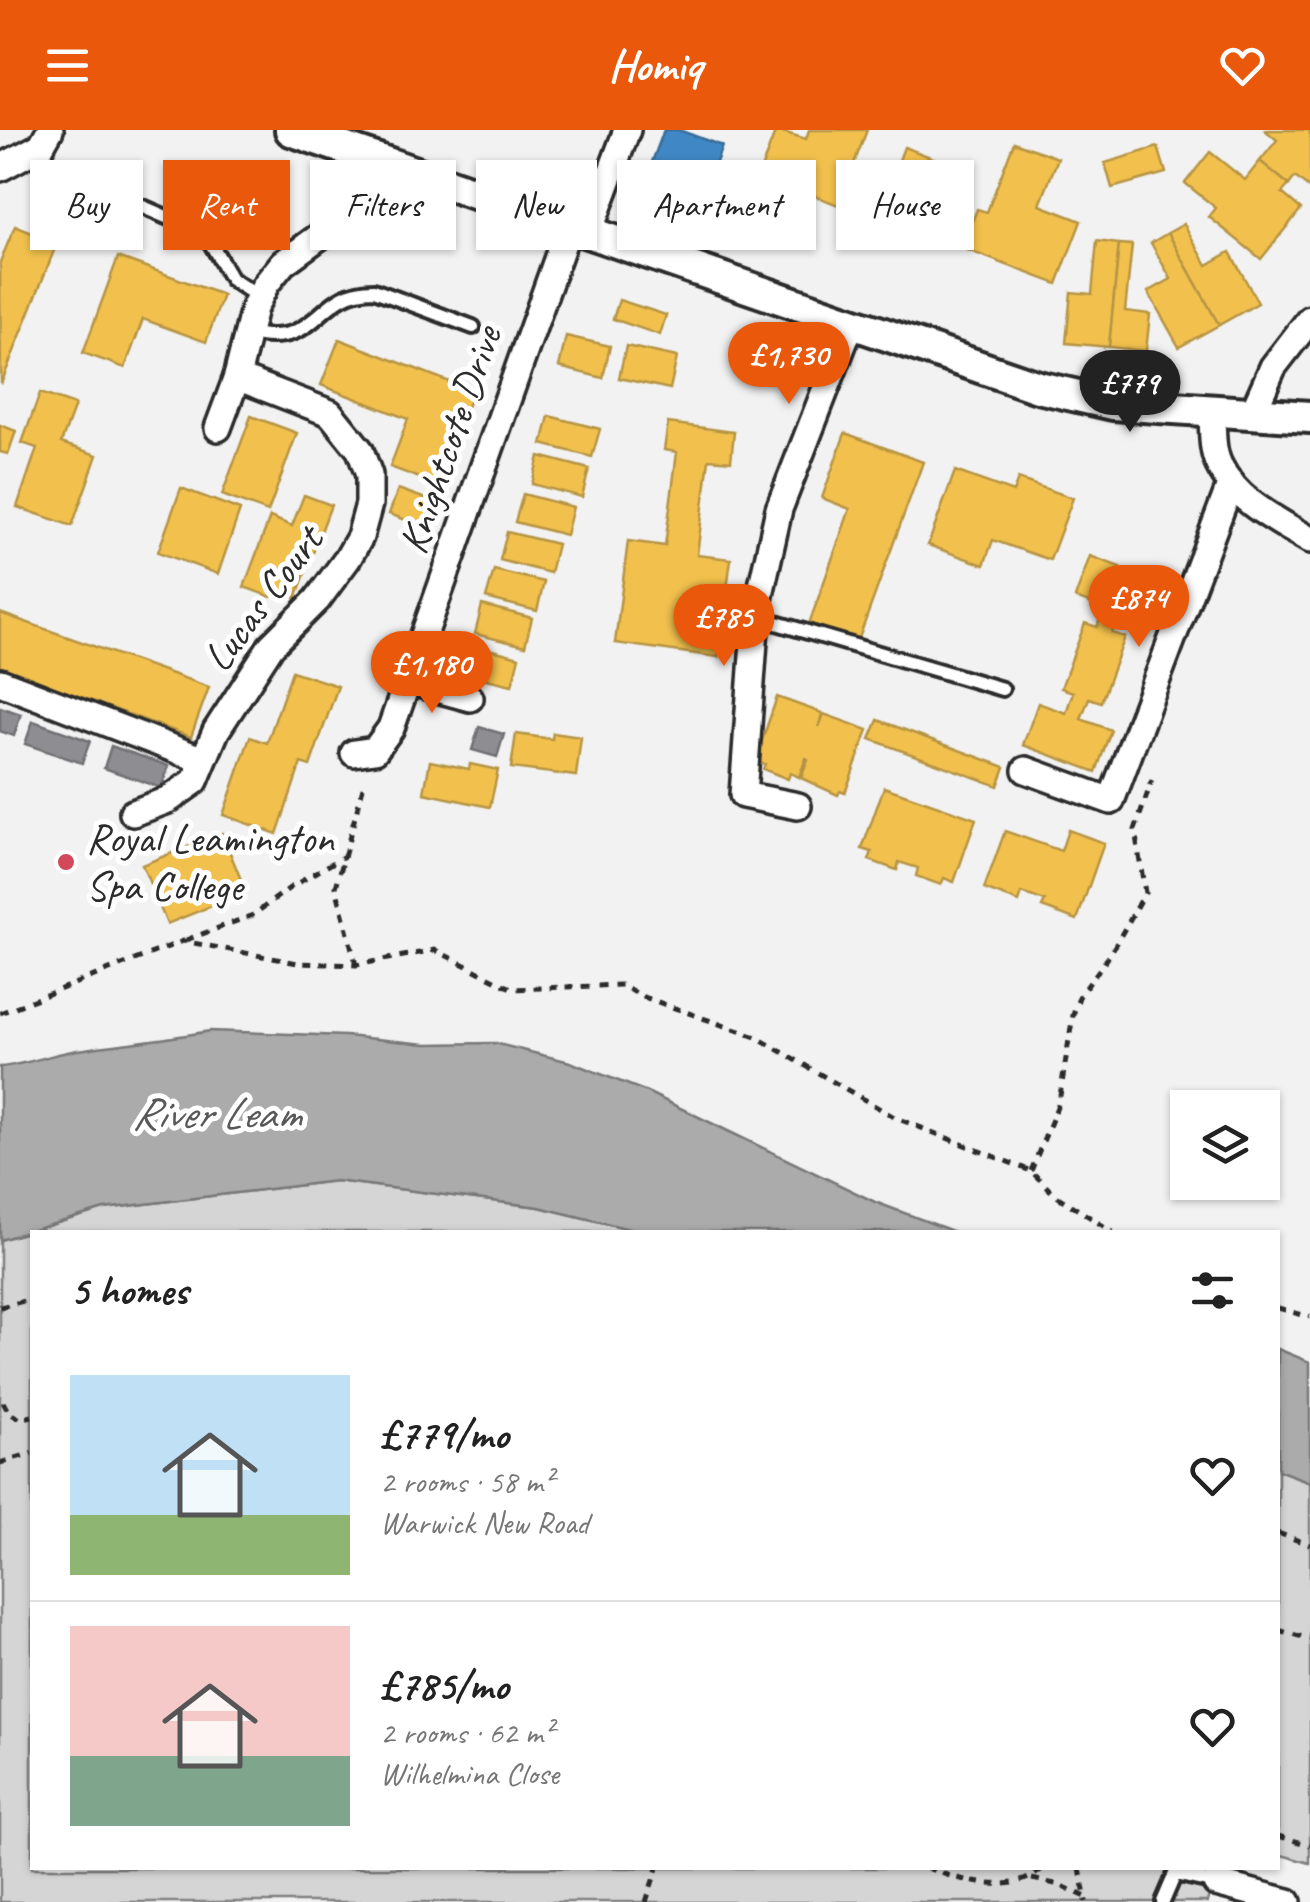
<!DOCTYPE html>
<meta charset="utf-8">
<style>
body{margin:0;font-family:Caveat,sans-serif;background:#f6f6f6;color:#222;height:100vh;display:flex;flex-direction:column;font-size:38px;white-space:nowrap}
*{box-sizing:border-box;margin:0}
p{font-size:32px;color:#767676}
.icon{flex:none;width:55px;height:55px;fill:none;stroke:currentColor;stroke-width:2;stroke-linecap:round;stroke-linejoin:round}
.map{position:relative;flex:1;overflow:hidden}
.sheet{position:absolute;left:30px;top:1100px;width:1250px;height:640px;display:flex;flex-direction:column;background:#fff;border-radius:0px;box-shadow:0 2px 8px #0004}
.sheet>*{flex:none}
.banner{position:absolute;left:30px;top:30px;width:1250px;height:90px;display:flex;gap:20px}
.fabs{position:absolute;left:1170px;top:960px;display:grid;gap:20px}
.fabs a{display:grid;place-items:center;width:110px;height:110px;border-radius:0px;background:#fff;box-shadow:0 2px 8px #0004;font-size:50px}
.price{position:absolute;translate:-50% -85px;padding:0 22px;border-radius:35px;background:#ea580c;color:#fff;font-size:32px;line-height:65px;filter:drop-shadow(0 2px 5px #0008)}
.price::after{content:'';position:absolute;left:50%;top:60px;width:30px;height:22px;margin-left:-15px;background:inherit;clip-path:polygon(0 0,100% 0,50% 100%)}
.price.on{background:#222;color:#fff}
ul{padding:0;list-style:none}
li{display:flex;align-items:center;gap:30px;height:250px;padding:0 40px}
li+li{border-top:2px solid #e0e0e0}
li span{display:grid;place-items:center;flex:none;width:280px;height:200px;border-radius:0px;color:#555}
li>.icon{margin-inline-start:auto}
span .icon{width:120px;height:120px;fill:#fffc;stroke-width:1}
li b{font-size:42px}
h2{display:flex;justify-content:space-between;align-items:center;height:120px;padding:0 40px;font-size:42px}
.pill{padding:0 35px;border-radius:0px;background:#fff;box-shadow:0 2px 8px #0004;font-size:35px;line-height:90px}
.pill.on{background:#ea580c;color:#fff}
header{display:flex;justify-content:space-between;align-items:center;height:130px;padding:0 40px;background:#ea580c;color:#fff;font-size:45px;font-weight:700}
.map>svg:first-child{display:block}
.green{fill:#d5d5d5;stroke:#808080;stroke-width:2.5}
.water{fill:#ababab;stroke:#787878;stroke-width:2.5}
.homes{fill:#f2c14e;stroke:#b69444;stroke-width:2.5}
.schools{fill:#3f88c5;stroke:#396c97;stroke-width:2.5}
.industry{fill:#8d8d92;stroke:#707073;stroke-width:2.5}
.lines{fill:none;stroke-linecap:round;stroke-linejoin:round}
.service-casing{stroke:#2b2b2b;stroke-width:20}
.minor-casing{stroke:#2b2b2b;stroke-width:32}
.tertiary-casing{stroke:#2b2b2b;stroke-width:38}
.path{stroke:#2b2b2b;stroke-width:5;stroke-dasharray:8 8;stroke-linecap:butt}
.service{stroke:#fff;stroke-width:12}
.minor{stroke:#fff;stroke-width:25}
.tertiary{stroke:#fff;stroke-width:30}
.poi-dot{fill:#d1495b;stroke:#fff;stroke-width:4}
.labels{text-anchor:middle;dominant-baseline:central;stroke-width:10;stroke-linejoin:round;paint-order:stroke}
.street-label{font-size:42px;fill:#2b2b2b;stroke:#fff}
.poi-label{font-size:42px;fill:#2b2b2b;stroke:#fff;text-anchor:start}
.water-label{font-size:45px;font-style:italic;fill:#585858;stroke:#fff}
</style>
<header><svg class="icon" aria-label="menu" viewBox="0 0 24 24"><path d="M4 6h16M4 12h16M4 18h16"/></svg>Homiq<svg class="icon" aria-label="heart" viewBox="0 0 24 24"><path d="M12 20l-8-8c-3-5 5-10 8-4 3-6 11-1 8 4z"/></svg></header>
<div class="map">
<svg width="1310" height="1772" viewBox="0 0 1310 1772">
<rect width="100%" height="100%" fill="#f2f2f2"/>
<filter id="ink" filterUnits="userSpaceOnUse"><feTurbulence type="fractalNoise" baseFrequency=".01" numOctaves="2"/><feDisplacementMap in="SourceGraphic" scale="20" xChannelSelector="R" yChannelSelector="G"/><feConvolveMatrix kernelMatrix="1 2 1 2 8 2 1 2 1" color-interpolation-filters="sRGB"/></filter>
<g filter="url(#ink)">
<g class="green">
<path d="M336,1051L539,1077L642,1102H32V1738H1216L1207,1772H0V1110L104,1079Z"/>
<path d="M1278,1340L1310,1352V1733L1278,1724Z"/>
</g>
<g class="water">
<path d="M210,901L346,906L426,914L494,913L570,932L647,962L875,1072L955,1102H642L539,1077L336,1051L104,1079L0,1110V937C30,934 56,922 85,919C127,913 168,909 210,901Z"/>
<path d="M1278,1219L1310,1232V1352L1278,1340Z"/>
</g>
<g class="homes">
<path d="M776,0L806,9L809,0H867L838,75L759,44Z"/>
<path d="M1265,0H1310V59L1295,47L1289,55L1260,31L1277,10Z"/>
<path d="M1014,12L1058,28L1040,75L1081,91L1057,154L962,118L977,79L987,82Z"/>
<path d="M904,17L941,31L933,54L950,61L929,115L875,94Z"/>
<path d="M1158,17L1166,43L1112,58L1105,33Z"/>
<path d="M1210,22L1245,50L1260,31L1289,55L1282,63L1301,79L1261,129L1209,87L1216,78L1185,53Z"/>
<path d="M1184,94L1207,135L1230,122L1258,173L1219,195L1168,103Z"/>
<path d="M15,96L57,113L1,254L0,132Z"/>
<path d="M1168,103L1219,195L1179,217L1148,162L1171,149L1151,113Z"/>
<path d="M1097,111L1119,114L1109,217L1066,213L1071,162L1092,164Z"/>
<path d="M1119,114L1132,115L1125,181L1150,184L1146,221L1109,217Z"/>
<path d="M118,127L223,165L206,212L143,189L125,238L83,223Z"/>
<path d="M619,170L666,185L660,205L613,189Z"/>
<path d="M566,206L610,216L603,248L559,237Z"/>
<path d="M339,209L473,261L438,355L390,337L408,289L321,255Z"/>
<path d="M626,216L677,227L670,259L619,248Z"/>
<path d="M40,263L75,275L61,313L97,325L72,396L17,377L37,318L22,313Z"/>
<path d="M251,286L297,303L268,382L222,365Z"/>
<path d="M549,286L600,299L592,327L542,314Z"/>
<path d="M668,293L734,302L731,331L709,329L697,425L731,429L718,527L615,513L628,411L665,416L677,322L664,320Z"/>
<path d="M0,295L16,301L8,324L0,322Z"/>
<path d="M845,303L923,332L858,511L809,494L850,379L822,368Z"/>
<path d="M539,326L589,339L582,367L532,354Z"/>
<path d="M955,341L1013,362L1018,349L1073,368L1050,430L993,410L984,435L928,415Z"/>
<path d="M181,358L240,380L218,444L158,422Z"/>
<path d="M398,359L440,374L431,399L389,384Z"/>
<path d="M523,364L573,377L566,405L515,392Z"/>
<path d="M304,365L331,375L296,468L274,460L271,467L244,457L270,387L292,396Z"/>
<path d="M507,402L557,414L550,443L500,430Z"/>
<path d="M1090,426L1120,437L1114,451L1125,455L1130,441L1161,453L1147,494L1119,484L1112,503L1125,507L1101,572L1089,568L1081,589L1111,600L1096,642L1023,615L1038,573L1066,583L1073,562L1061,558L1085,493L1097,497L1104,478L1075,468Z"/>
<path d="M494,440L544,452L537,481L486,468Z"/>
<path d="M482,475L532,488L525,516L475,504Z"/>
<path d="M0,483L209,557L191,607L0,538Z"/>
<path d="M469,514L519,527L512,555L461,543Z"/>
<path d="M292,541L338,556L310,636L301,633L277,704L223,685L250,607L267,613Z"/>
<path d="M777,567L822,583L819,597L824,584L868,600L845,663L840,661L838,665L801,648L808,629L806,628L799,647L790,643L788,649L763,639L765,634L755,631Z"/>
<path d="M878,590L1005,637L998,656L870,609Z"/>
<path d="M553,603L581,607L576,646L511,638L516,604L552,609Z"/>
<path d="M430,631L469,639L470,634L498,640L490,677L424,663Z"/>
<path d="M884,657L976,689L954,752L944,748L941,755L916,746L918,738L899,732L897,740L869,730L872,722L862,719Z"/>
<path d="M1068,700L1104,713L1077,790L1042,777L1045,771L1022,763L1019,772L984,759L1005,701L1061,721Z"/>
<path d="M222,703L246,762L167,794L142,735Z"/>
</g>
<path class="schools" d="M664,0H679L722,16L703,68L646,48Z"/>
<g class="industry">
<path d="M0,577L21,584L14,606L0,601Z"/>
<path d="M33,591L90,611L82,633L25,614Z"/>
<path d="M479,597L504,604L497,627L472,620Z"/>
<path d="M111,616L169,636L161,658L104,638Z"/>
</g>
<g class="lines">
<g class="service-casing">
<g id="service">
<path d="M143,77L199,101L209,110L231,149L259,167"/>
<path d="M248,203C321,220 315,160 374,160L473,197"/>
<path d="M756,487L1002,559"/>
<path d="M1163,1772L1175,1744L1216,1753"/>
</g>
</g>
<g class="minor-casing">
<g id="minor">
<path d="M0,38L41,16L50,0"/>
<path d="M589,102L627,0"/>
<path d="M1212,280C1213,297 1211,319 1219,335C1236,371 1278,391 1310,410"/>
<path d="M1253,282L1273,237L1310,189"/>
<path d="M218,298L237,247L254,178L266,154L283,133L320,106L330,94L358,24"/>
<path d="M408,551L470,568"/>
<path d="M0,552L203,630"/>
<path d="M354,623L375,620L391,598L569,96"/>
<path d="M1026,640L1111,671L1231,353"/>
<path d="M798,676L743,665L756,483L779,379L851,194"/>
<path d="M133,683L168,670L195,651L216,601L271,516L317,470L348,428L360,407L369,374V345L360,320L330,283L237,247"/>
<path d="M1216,1753L1288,1772"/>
</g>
</g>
<g class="tertiary-casing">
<path id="tertiary" d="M291,0L1038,257L1113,274L1310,287"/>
</g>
<g class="path">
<path d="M186,810L253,785L291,757L346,725"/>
<path d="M356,835L336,757L365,650"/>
<path d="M0,883L183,811L298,833L356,835L435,820L513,859L622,855L641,866L756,907L896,988L1031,1041L1055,1065L1113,1102"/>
<path d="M1031,1041L1059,972L1073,885L1079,867L1109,826L1145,763L1135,700L1152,650"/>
<path d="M0,1177L32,1169"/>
<path d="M1278,1178L1310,1187"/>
<path d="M3,1272L9,1283L21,1289L32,1286"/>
<path d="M0,1333L32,1323"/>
<path d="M1278,1403L1310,1415"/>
<path d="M1278,1500L1310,1509"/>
<path d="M1278,1706L1310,1715"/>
<path d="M927,1738C962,1751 1013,1767 1043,1738"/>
<path d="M1080,1738L1086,1772"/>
<path d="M1032,1749L1060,1755L1086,1767"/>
<path d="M646,1772L657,1738"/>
</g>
<use href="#service" class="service"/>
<use href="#minor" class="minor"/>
<use href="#tertiary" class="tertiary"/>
</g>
</g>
<circle class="poi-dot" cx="66" cy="732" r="10"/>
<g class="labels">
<g class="street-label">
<text transform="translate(450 310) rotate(-71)">Knightcote Drive</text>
<text transform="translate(263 469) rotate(-53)">Lucas Court</text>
</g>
<g class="poi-label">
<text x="86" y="708">Royal Leamington<tspan x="86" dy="48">Spa College</tspan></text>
</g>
<g class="water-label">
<text x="216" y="983">River Leam</text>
</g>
</g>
</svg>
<div class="fabs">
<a><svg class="icon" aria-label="layers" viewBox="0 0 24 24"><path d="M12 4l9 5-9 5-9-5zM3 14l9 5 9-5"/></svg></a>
</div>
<b class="price" style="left:789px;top:277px">£1,730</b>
<b class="price on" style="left:1130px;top:305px">£779</b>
<b class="price" style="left:1139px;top:520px">£874</b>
<b class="price" style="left:724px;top:539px">£785</b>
<b class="price" style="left:432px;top:586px">£1,180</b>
<div class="banner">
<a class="pill">Buy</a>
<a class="pill on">Rent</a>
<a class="pill">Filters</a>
<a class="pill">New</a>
<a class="pill">Apartment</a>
<a class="pill">House</a>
</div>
<section class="sheet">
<h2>5 homes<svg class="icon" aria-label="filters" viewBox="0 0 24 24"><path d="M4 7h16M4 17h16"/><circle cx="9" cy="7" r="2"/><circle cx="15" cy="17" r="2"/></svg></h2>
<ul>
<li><span style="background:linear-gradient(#bfe0f5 70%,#8fb573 0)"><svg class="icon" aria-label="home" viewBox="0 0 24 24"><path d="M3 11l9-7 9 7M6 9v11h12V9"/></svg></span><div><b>£779/mo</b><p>2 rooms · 58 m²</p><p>Warwick New Road</p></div><svg class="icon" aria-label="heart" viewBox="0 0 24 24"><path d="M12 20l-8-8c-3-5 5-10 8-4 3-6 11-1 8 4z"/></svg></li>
<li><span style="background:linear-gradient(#f6c9c9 65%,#7fa58c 0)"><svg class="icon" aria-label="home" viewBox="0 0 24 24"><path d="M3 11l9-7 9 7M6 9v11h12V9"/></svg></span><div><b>£785/mo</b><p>2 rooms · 62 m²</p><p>Wilhelmina Close</p></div><svg class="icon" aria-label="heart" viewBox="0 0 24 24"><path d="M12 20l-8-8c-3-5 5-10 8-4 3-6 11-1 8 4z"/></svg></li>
</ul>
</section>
</div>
